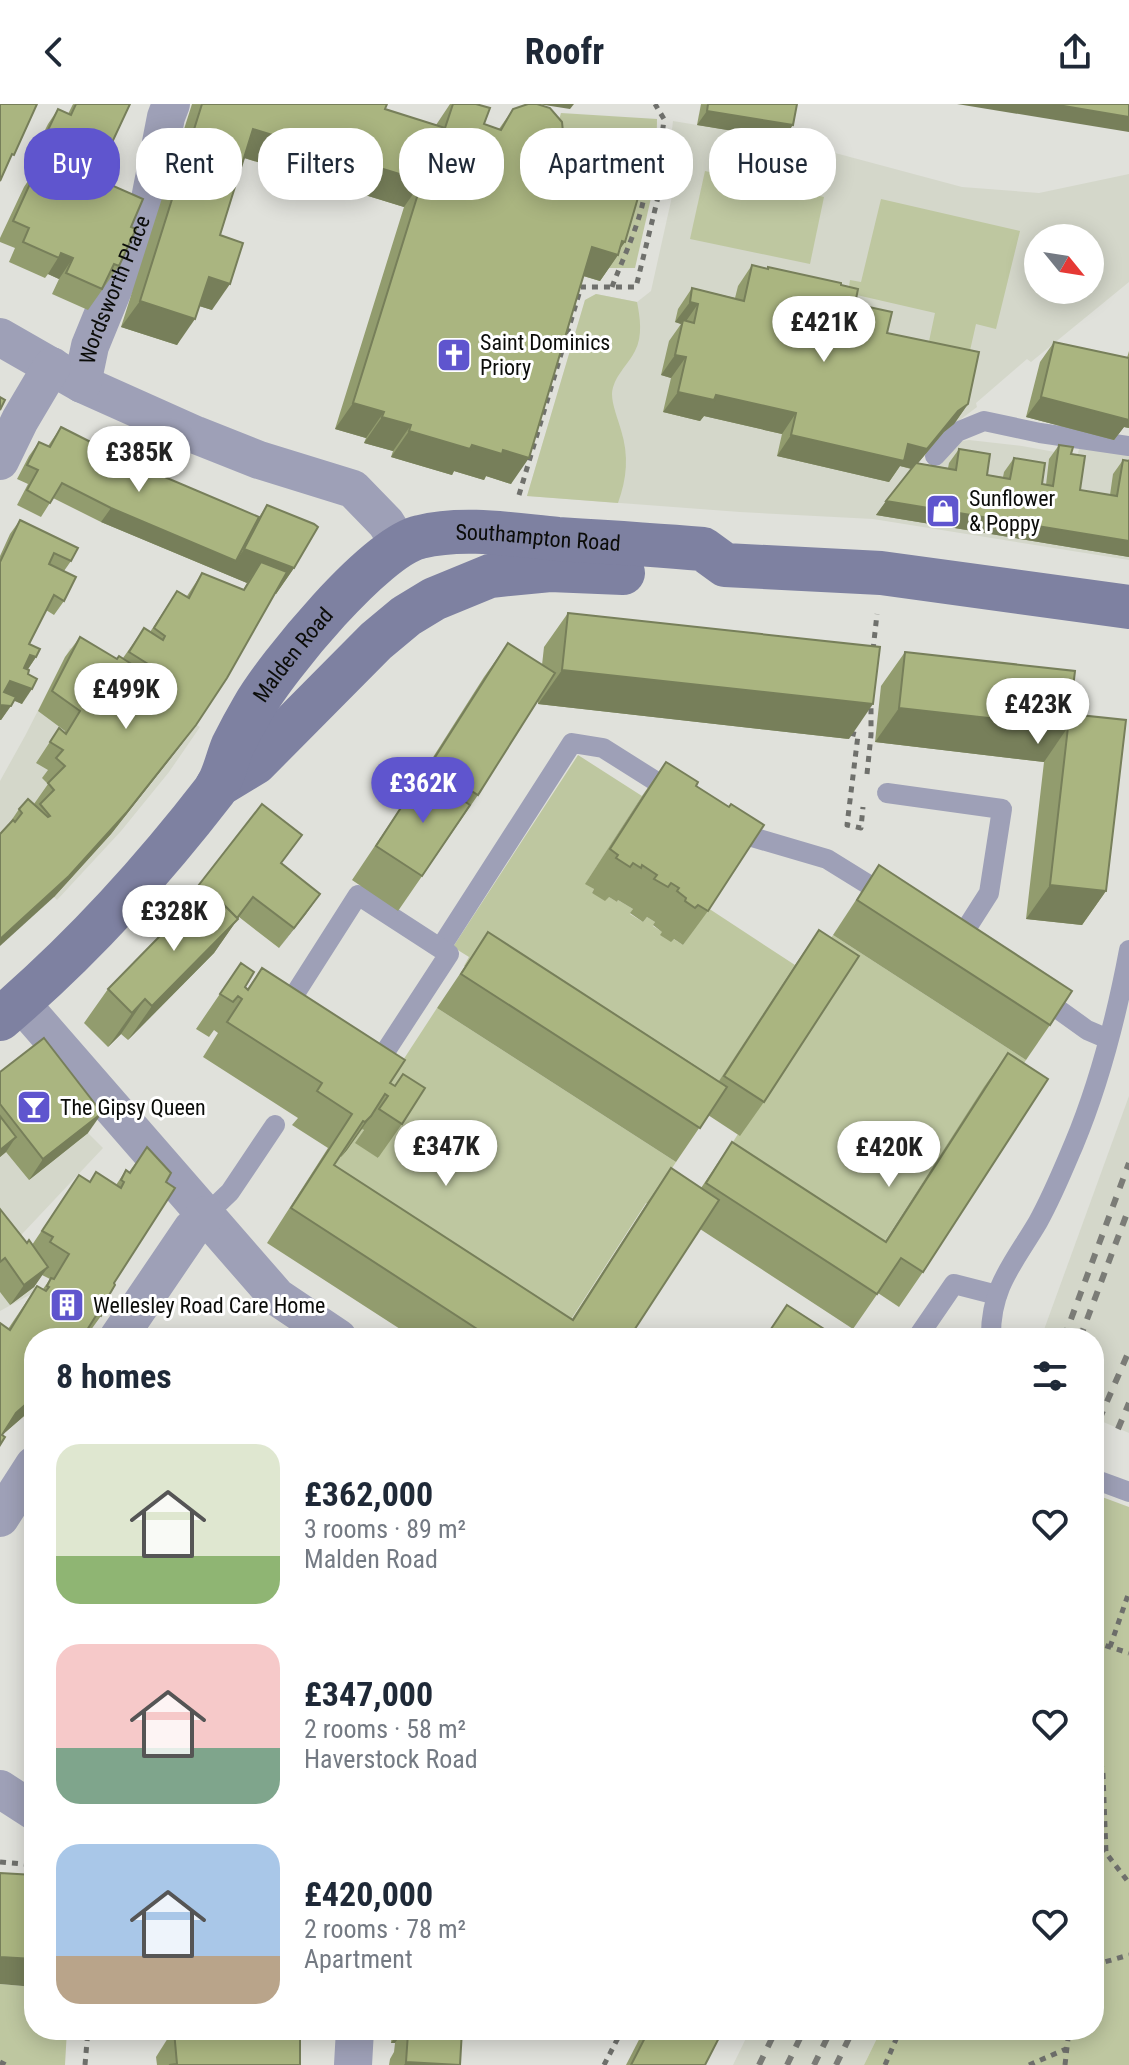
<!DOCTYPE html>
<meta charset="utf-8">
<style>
body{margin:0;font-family:"Roboto Condensed",sans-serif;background:#f6f6f7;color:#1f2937;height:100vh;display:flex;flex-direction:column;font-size:30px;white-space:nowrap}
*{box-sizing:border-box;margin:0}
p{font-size:26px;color:#747a83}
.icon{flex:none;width:44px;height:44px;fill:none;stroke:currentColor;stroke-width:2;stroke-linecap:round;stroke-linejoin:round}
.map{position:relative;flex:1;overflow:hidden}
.sheet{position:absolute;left:24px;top:1224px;width:1080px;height:712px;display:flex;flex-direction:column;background:#fff;border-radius:32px;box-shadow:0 4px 20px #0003}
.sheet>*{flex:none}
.guide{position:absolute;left:24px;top:24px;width:1082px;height:72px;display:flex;gap:16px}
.needle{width:52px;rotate:120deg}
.fabs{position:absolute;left:1024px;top:120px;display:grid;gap:16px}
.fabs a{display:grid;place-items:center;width:80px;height:80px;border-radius:50%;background:#fff;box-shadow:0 4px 20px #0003;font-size:40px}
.price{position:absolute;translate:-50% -68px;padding:0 18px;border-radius:28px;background:#fff;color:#222;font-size:26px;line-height:52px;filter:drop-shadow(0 2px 4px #0008)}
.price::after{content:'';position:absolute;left:50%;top:48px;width:24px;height:18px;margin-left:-12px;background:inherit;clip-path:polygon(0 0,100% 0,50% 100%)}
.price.current{background:#5f55ce;color:#fff}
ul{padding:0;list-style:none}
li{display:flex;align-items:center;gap:24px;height:200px;padding:0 32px}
li span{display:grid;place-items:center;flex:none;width:224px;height:160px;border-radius:24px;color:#555}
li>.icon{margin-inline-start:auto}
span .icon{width:96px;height:96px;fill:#fffc;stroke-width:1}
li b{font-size:34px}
h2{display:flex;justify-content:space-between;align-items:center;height:96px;padding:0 32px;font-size:34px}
.pill{padding:0 28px;border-radius:32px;background:#fff;box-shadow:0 4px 20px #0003;font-size:28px;line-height:72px}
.pill.current{background:#5f55ce;color:#fff}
header{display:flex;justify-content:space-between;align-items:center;height:104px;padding:0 32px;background:#fff;font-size:36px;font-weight:700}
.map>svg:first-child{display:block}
.built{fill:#d4d7ca;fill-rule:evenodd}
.green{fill:#bec7a0}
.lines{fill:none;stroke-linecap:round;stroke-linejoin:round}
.path{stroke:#6f706c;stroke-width:5;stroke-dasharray:6 6;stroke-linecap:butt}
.lane{stroke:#9ea0b7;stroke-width:20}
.street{stroke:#9ea0b7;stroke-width:38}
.secondary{stroke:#7e81a1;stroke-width:44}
.rail{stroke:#7b7c77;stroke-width:6;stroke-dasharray:10 10;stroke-linecap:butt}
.wall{fill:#929c6e;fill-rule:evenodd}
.shaded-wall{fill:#777f5a}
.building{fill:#aab580;stroke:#777f5a;stroke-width:2}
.labels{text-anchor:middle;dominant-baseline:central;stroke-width:6;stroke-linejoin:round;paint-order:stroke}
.street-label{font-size:22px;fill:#0b0c09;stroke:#fff}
.poi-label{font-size:22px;fill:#0b0c09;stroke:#fff;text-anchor:start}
</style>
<header><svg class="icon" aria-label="back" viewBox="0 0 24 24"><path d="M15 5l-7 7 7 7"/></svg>Roofr<svg class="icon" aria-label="share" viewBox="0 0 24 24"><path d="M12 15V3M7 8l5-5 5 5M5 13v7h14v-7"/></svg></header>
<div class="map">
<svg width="1129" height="1961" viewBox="0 0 1129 1961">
<rect width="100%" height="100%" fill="#e0e1db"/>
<g class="built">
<path d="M673,17L783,35L962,83L1039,89L1129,70V178L1031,258L1027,255L976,299L977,303L944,328L916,361L930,371L952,345L962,337L969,336L1022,342L1077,352L1080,342L1129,350V456L873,415L740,408L527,392L585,196L596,190L637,198L651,187L677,70L669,52ZM1038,134H1090V186H1038Z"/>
<path d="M70,544L115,568L200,623L169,668L121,727L57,796L0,738V677L25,632Z"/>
<path d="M0,977L88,1029L103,1044L7,1146L35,1181V1188L0,1207Z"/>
<path d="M1129,992V1329L1094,1314V1234H1041Z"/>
<path d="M750,1926H881L864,1961H733Z"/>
</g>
<g class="green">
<path d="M561,9L657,15L656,72L635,164H607L545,64Z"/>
<path d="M705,67L824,93L810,160L690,135Z"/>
<path d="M881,95L1020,127L996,225L976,220L969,251L928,242L935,209L848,189L850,176L861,178Z"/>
<path d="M596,190L637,198C640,213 643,232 635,247C628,261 613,273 612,290C612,301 618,315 621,326C629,352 627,374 618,399L527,392L585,196Z"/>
<path d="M578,651L642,692L586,779L594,785L592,789L609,793L617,798L618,796L633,805L630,810L643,818L647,813L655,818L653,822L683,841L708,804L795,861L696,1013L464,862L469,853L453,843Z"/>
<path d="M833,831L1026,956L1001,994L984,984L862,1172L710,1074L738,1030L740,1031L808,869Z"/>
<path d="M437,904L676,1058L649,1100L646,1099L559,1234L310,1096L339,1051L361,1024L364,1026L356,1039L379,1054L366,1013Z"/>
<path d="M1094,1390L1129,1403V1961H864L881,1926H1094Z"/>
<path d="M0,1880L34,1883V1926H67L65,1961H0Z"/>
</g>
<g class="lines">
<g class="path">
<path d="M612,183C621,158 653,94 643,71L639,69"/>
<path d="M519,391L581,183H636L661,81L658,66L664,15L655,0"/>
<path d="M873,546L877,510"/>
<path d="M850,629L858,631L847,721L861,724L863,703"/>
<path d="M867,670L871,631V596"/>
<path d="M1094,1538L1129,1549"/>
<path d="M1110,1543L1129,1488"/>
<path d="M1094,1622L1103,1670L1106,1749L1129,1779"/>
<path d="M1094,1738L1105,1748"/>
<path d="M0,1758L34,1761"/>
<path d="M1094,1861L1129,1851"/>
<path d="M0,1958L6,1961"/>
<path d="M85,1961L88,1926"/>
<path d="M604,1961L619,1932L618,1926"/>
<path d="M885,1961L900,1926"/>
<path d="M1029,1961L1066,1945"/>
<path d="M1065,1961L1069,1926"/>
</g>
<g class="lane">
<path d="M935,352L957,328L984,317L1040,329L1129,342"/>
<path d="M887,689L1002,705L989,789L959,836"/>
<path d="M730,725L735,728L827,755L890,794"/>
<path d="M441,843L572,639L603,644L676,690"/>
<path d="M1037,890L1087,926L1108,935"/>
<path d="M293,893L358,791L449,850L374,965"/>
<path d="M206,1111L230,1088L275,1021"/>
<path d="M917,1234L954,1180L997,1191"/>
<path d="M991,1234C990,1183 1014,1159 1038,1118C1052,1093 1063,1066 1074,1040C1099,980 1117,910 1129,846"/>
<path d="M1094,1375L1129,1388"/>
</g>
<g class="street">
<path d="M0,233L82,280L196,331L259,356L353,385L386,419L399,440"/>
<path id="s1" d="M82,280L90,242L150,95L166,13L171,0"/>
<path d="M0,357L20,316L52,262"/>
<path d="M20,898L277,1193L338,1234"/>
<path d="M118,1234L192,1125L206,1111"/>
<path d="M0,1414L34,1361"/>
<path d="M0,1685L34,1707"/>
<path d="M353,1961L355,1926"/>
</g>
<g class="secondary">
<path d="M217,682L255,659L376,537L406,512L434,495L490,472L550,466L623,469"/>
<path id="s2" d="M0,915C80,847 151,769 215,686C224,673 227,655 233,641C239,629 246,616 253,604C277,562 375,443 420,433C464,422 514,431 558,435C607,438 655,441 703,445L725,461L881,469L1129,503"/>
</g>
<g class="rail">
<path d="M1064,1234L1129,1059"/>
<path d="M1080,1234L1129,1104"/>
<path d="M1099,1316L1129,1247"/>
<path d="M1118,1325L1129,1299"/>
<path d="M759,1961L776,1926"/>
<path d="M787,1961L804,1926"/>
<path d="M814,1961L831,1926"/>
<path d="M836,1961L853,1926"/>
</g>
</g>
<g class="wall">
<path d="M73,0H130L102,60L94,82L104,87L109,80L131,123L119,162L88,206L52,190L59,175L48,170L45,174L9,158L15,144L0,138V134L24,83L38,62L44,65L51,49L37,42L48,20L58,5L68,10Z"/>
<path d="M192,0H387L385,5L436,21L450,0H476L484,20L499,25L513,5L564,38L625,138L620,145L618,151L600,177L583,172L511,380L486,372L484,376L454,367L452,371L391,353L393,347L364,339L366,334L335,325L404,103L244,54L220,131L212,206L199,202L177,241L121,223Z"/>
<path d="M701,0H797L783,35L697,21Z"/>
<path d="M752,161L767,165L768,163L841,181L855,200L968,300L954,320L944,328L918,359L948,364L949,359L959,345L987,371L1003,373L1004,368L1014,354L1042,380L1046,381L1049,355L1059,341L1071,350L1080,386L1110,391L1113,370L1123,356L1127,357L1129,355V453L876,411L911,365L900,362L889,378L777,352L782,330L704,312L700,317L663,308L671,274L661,271L669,237L681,220L675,218L678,205L692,184L735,194L738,182Z"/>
<path d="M1054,238L1127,254L1129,247V324L1124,323L1114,336L1026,313L1040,258Z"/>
<path d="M61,323L134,360L259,413L267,401L294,464L276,490H274L181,641L111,730L54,793L7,723L19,705L34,700L48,680L42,674L48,666L36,659L59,624L65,629V627L38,607L65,553L80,533L117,555L123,554L144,524L150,528L177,487L187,492L202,469L243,486L247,479L101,418L53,394L41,413L17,401L28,380L17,375L29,352L39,338L48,342ZM124,574L130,578L116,598L111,594Z"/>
<path d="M20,416L71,457L64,467V497L54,511L46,506L29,540L36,553L28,565L22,600L14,596L1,616H0V452L10,430Z"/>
<path d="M568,509L849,635L538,600V596L478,691L398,807L352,776L409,691L484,573L508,539L542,561L544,543Z"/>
<path d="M905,548L1070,610L1106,787L1082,821L1026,815L1044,658L875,638L881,582Z"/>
<path d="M666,658L696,682L708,807L683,841L674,835L671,838L660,831L662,828L653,821L655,818L647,813L643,818L630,809L633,805L618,796L617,798L609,793L605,797L592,789L594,785L585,780L642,692Z"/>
<path d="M282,759L320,790L279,844L239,813L214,849L128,936L121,930L108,943L84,919L108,885L179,813L177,812L191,791Z"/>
<path d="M879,761L1050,921L1026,956L833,831Z"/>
<path d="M819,826L764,998L740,1032L708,1011L676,1058L437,904L488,828L719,977L795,861Z"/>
<path d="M241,859L245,883L247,885L262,864L390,979L402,1020L378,1054L355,1039L364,1026L362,1025L347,1046L341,1053L340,1052L334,1061L572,1215L647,1099L671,1064L701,1084L732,1038L885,1137L984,983L1008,949L923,1168L899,1203L878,1189L853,1225L700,1125L629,1234H414L267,1139L328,1044L292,1021L298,1014L203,953L218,929L214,926L209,933L196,925Z"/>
<path d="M0,968L88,1029L29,1076L6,1048L0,1053Z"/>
<path d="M147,1043L166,1078L114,1179L105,1198L101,1212L85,1234H34V1312L30,1317L24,1312L2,1331L8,1225L37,1182L43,1185L50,1175L42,1171L34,1183L10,1201L0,1188V1105L27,1139L32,1141L79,1071L89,1078L116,1081L126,1066L129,1068Z"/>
<path d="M173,1926H300V1961H157L156,1953Z"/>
<path d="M392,1926H462L460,1961H389L390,1955L394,1948L395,1939H391Z"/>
<path d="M644,1926H723L705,1961H626Z"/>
</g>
<g class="shaded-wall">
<path d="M538,0H574L570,5Z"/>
<path d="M957,0H1052L1129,13V28Z"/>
<path d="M707,7L793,21L783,35L697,21Z"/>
<path d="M253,25L422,77L404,103L235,51Z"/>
<path d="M622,137L625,138L616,150L618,151L600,177L574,169L592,143Z"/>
<path d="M61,149L73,154L59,175L48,170Z"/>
<path d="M209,173L230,180L212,206L190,199Z"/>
<path d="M140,197L195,215L177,241L121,223Z"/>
<path d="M690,198L698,200L684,220L683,216L681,220L675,218Z"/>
<path d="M675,251L686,253L671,274L661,271Z"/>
<path d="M678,288L716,291L796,309L782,330L704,312L700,317L663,308Z"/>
<path d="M1041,293L1129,306V324L1124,323L1114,336L1026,313Z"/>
<path d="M353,299L384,308L366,334L335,325Z"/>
<path d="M968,300L954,320L944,328L913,365L900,362L889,378L777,352L791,331L958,307Z"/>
<path d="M382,313L411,321L393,347L364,339Z"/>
<path d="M409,327L472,341L503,346L529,354L511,380L486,372L484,376L454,367L452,371L391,353Z"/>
<path d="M886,397L1129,437V453L876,411Z"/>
<path d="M111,404L236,457L244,445L294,464L276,490L248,479L261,458L247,479L101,418Z"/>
<path d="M30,551L36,553L26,568L20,565Z"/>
<path d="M562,566L873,600L849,635L538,600Z"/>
<path d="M10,577L32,585L22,600L0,591Z"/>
<path d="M0,601L11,602L1,616H0Z"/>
<path d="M899,604L1068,623L1044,658L875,638Z"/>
<path d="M196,621L181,641L111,730L54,793L0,842V835Z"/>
<path d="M1050,781L1106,787L1082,821L1026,815Z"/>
<path d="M320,790L306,810L279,844L294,824Z"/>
<path d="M253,793L214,849L128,936L152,902Z"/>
<path d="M145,895L121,930L108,943L132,909Z"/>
<path d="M102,1009L88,1029L29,1076L43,1055Z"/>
<path d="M371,1012L347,1046L341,1053L365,1018Z"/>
<path d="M16,1033L6,1048L0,1053V1046Z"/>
<path d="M48,1163L34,1183L10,1201L24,1181Z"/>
<path d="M34,1293V1298L24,1312L0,1333L16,1309Z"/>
<path d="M0,1853L34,1855V1883L0,1880Z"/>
<path d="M400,1926H404L395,1939H391Z"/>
<path d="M406,1958L458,1961H404Z"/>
</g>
<g class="building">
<path d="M0,0H37L14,51L12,50L0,77Z"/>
<path d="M76,0H130L102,60L60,41L55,47L61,35L47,28L58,5L71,11Z"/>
<path d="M202,0H387L385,5L445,24L453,0H476L490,4L484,20L501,26L513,5L528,0H537L550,4L562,18L564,38L647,63L625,138L622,137L618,151L592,143L529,354L503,346L502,350L472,341L470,345L409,327L411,321L382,313L384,308L353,299L422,77L253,25L220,131L243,139L230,180L209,173L195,215L140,197Z"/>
<path d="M708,0H797L793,21L707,7Z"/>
<path d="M1052,0H1129V13Z"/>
<path d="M60,41L104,61L94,82L105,88L109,80L143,95L131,123L136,125L119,162L114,160L102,185L66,169L73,154L61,149L59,154L23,138L29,124L13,117L38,62L48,67Z"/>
<path d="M752,161L768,165V163L841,179V181L858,185L855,200L892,208L887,229L979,248L968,300L958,307L927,345L908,340L904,357L791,331L796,309L716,291L714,296L678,288L686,253L675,251L683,216L694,219L698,200L690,198L692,184L744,197Z"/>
<path d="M1054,238L1129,254V316L1041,293Z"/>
<path d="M0,293L5,296L0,306Z"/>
<path d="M61,323L134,360L259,413L236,457L111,404L62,379L50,399L27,386L38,366L27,361L39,338L50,343Z"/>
<path d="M1059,341L1073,343L1071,350L1085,352L1080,386L1117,392L1123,356L1129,357V437L886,397L916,359L956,366L959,345L990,350L987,371L1010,375L1014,354L1045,359L1042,380L1053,382Z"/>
<path d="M267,401L314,420L318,423L294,464L244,445Z"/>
<path d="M20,416L78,444L71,457L54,449L49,460L76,473L64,497L54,491L29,540L40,545L36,553L30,551L24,564L29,566L28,570L37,575L32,585L10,577L4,588L16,593L11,602L0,601V458Z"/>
<path d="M261,458L287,468L227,574L196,621L126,709L69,772L0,835V730L13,716L15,718L22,709L19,705L28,695L48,713L50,712L40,700L54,686L48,679L65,662L56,654L63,646L50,638L59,624L66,630L80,607L52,587L80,533L117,555L119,552L133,561L111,594L118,598L131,577L134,579L141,570L150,575L156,565L129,548L144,524L163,536L165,532L154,524L177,487L189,494L202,469L244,486Z"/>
<path d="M568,509L880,543L873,600L562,566Z"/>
<path d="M508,539L555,569L478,691L430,661Z"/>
<path d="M905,548L1075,567L1070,610L1126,616L1106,787L1050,781L1068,623L899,604Z"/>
<path d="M666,658L698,678L696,682L729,703L731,700L764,721L708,807L698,801L695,804L685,797L686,794L677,787L679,784L671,779L668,783L654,775L657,771L642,761L641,764L633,759L630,763L616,754L618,751L610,745Z"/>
<path d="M423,670L470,701L422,772L376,742Z"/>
<path d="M262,700L302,731L281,759L320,790L294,824L253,793L237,814L214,791L210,795L203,788L196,795L191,791Z"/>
<path d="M879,761L1072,887L1050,921L857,796Z"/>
<path d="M203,788L210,795L214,791L238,815L152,902L145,895L132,909L108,885Z"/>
<path d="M819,826L859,852L764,998L724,972Z"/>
<path d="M488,828L727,983L700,1024L461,870Z"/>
<path d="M241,859L254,868L245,883L248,886L262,864L405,956L390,979L395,982L403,970L425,984L402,1020L379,1005L388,992L385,990L371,1012L365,1018L363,1017L334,1061L573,1216L671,1064L719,1096L629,1234H491L291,1104L352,1010L317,987L322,979L227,918L242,895L238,892L233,898L220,890Z"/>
<path d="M44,934L102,1009L43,1055L0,1000V968Z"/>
<path d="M1008,949L1048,975L923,1168L901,1154L877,1190L706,1079L732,1038L886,1138Z"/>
<path d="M0,1012L16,1033L0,1046Z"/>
<path d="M147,1043L171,1069L166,1078L175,1084L114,1179L115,1181L105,1198L108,1200L101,1212L97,1210L82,1234H34V1293L16,1309L2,1331L5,1333L0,1341V1219L10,1226L37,1182L46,1187L49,1183L47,1182L51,1174L54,1175L69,1150L50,1138L53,1133L42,1127L79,1071L90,1078L96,1068L121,1084L124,1078L121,1076L126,1066L130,1069Z"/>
<path d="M0,1105L27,1139L29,1136L48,1163L24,1181L5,1154L0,1158Z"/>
<path d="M787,1201L838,1234H765Z"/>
<path d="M0,1769L34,1771V1855L0,1853Z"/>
<path d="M180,1926H300V1961H169L177,1960L174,1927Z"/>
<path d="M412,1926H462L460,1961L406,1958L408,1929H412Z"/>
<path d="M649,1926H723L705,1961H631Z"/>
</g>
<defs>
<g id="church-square" transform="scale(1.8)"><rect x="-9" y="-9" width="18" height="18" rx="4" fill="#5f55ce" stroke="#fff"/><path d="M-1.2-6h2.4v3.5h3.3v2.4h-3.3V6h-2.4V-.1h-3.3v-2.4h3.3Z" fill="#fff"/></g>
<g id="shop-square" transform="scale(1.8)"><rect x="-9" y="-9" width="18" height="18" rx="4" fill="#5f55ce" stroke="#fff"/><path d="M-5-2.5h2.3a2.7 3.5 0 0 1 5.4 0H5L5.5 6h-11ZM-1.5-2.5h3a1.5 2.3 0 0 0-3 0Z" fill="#fff"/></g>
<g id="bar-square" transform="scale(1.8)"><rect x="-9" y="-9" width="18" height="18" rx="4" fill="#5f55ce" stroke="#fff"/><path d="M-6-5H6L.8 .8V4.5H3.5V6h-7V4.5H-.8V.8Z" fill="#fff"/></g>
<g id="building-square" transform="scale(1.8)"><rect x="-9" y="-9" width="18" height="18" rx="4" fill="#5f55ce" stroke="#fff"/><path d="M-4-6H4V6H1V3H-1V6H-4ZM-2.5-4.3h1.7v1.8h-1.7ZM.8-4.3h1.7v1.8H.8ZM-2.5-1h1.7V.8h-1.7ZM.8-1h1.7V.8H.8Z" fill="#fff"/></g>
</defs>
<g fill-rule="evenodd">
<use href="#church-square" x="454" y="251"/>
<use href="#shop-square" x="943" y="407"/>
<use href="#bar-square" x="34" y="1003"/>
<use href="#building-square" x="67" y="1201"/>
</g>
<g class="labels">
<g class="street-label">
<text stroke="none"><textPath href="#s1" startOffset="100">Wordsworth Place</textPath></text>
<text stroke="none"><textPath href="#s2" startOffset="766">Southampton Road</textPath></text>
<text stroke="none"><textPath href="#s2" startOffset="472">Malden Road</textPath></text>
</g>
<g class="poi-label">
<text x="480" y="238">Saint Dominics<tspan x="480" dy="25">Priory</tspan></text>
<text x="969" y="394">Sunflower<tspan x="969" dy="25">&amp; Poppy</tspan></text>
<text x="60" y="1003">The Gipsy Queen</text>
<text x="93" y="1201">Wellesley Road Care Home</text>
</g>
</g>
</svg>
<div class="fabs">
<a><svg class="needle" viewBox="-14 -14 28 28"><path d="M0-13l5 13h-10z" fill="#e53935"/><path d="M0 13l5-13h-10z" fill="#747a83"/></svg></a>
</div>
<b class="price" style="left:824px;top:260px">£421K</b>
<b class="price" style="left:139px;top:390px">£385K</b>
<b class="price" style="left:126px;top:627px">£499K</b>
<b class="price" style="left:1038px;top:642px">£423K</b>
<b class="price current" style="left:423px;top:721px">£362K</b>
<b class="price" style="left:174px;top:849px">£328K</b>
<b class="price" style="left:446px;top:1084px">£347K</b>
<b class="price" style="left:889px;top:1085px">£420K</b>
<div class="guide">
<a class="pill current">Buy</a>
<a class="pill">Rent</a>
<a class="pill">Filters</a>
<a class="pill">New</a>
<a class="pill">Apartment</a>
<a class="pill">House</a>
</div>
<section class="sheet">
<h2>8 homes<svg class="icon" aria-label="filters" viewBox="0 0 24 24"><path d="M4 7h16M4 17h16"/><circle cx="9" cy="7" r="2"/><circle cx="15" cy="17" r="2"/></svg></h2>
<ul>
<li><span style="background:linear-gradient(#dfe7d0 70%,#8fb573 0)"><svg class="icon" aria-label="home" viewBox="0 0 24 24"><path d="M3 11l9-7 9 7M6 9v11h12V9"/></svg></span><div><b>£362,000</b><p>3 rooms · 89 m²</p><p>Malden Road</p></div><svg class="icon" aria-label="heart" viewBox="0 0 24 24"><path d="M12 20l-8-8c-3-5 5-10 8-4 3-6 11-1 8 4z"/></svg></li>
<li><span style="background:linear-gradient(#f6c9c9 65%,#7fa58c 0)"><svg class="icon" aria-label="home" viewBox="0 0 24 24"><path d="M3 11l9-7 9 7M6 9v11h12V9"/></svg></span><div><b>£347,000</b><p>2 rooms · 58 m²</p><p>Haverstock Road</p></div><svg class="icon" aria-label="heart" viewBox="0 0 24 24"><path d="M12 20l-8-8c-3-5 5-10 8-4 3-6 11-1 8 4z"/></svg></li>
<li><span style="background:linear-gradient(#a9c7e8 70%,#b9a48a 0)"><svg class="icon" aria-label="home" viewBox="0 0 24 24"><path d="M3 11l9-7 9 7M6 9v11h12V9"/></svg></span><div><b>£420,000</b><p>2 rooms · 78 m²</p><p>Apartment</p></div><svg class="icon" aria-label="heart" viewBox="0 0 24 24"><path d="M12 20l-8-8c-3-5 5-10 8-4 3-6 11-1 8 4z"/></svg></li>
</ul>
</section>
</div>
